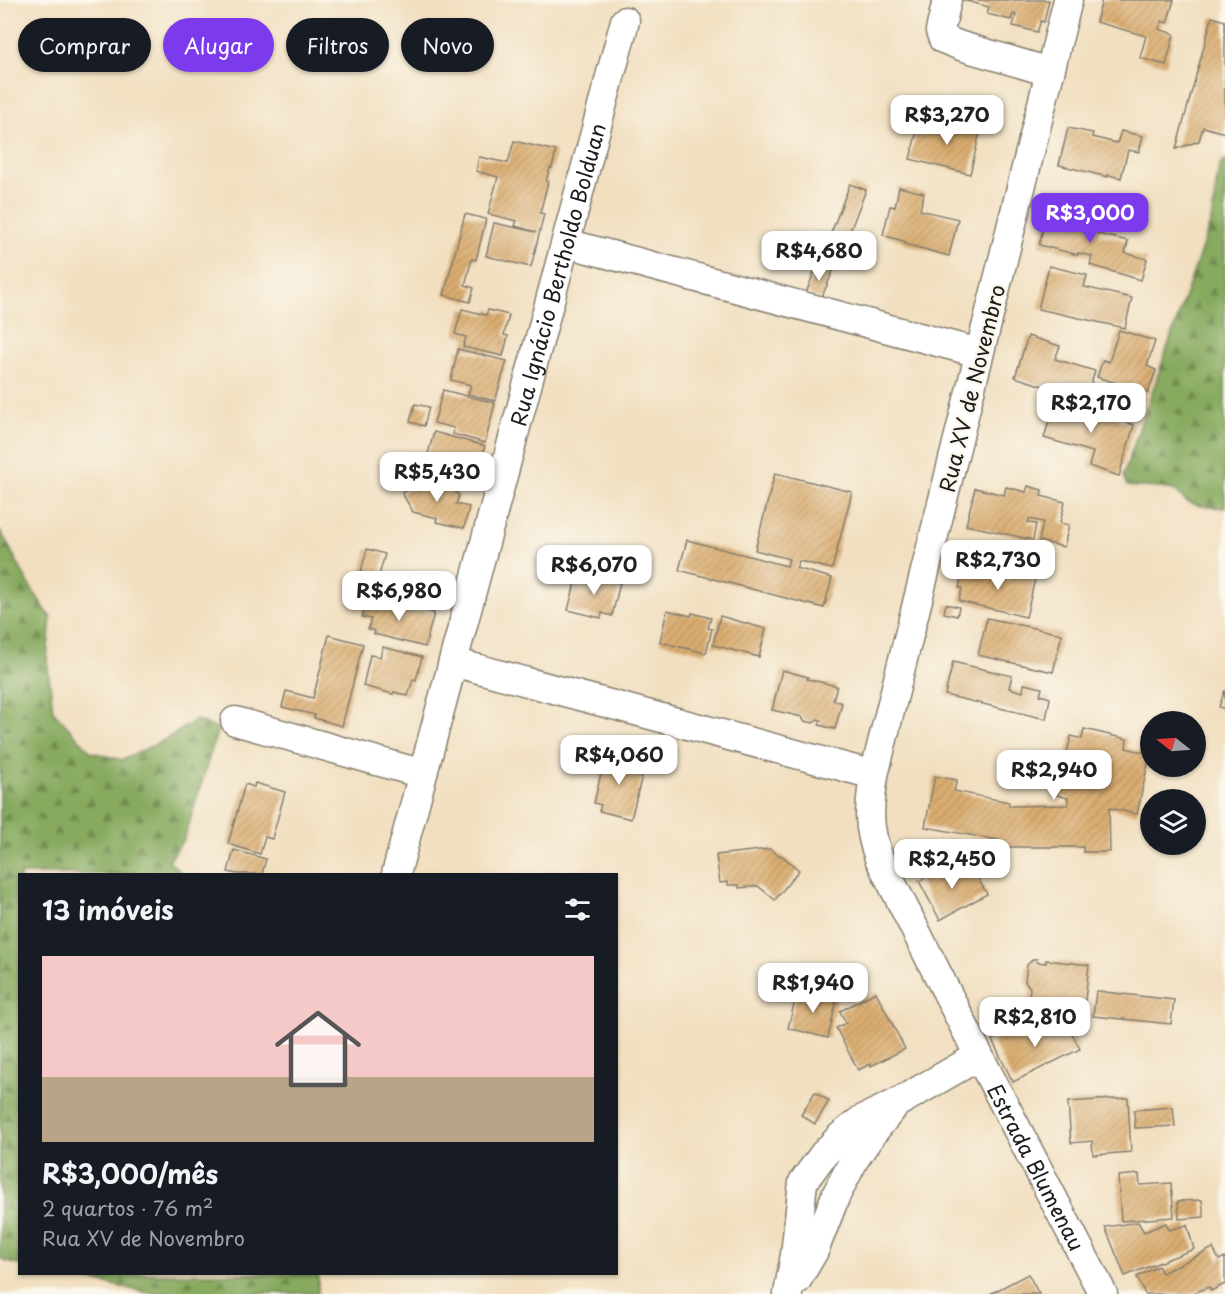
<!DOCTYPE html>
<html lang="pt">
<meta charset="utf-8">
<style>
body{margin:0;font-family:"Playpen Sans",sans-serif;background:#20242c;color:#f1f3f6;height:100vh;display:flex;flex-direction:column;font-size:22px;white-space:nowrap}
*{box-sizing:border-box;margin:0}
p{font-size:20px;color:#9ea1a6}
.icon{flex:none;width:33px;height:33px;fill:none;stroke:currentColor;stroke-width:2;stroke-linecap:round;stroke-linejoin:round}
.map{position:relative;flex:1;overflow:hidden}
.panel{position:absolute;left:18px;top:873px;width:600px;height:402px;display:flex;flex-direction:column;background:#171b24;border-radius:0px;box-shadow:0 2px 4px #0004}
.panel>*{flex:none}
.banner{position:absolute;left:18px;top:18px;width:600px;height:54px;display:flex;gap:12px}
.needle{width:39px;rotate:287deg}
.buttons{position:absolute;left:1140px;top:711px;display:grid;gap:12px}
.buttons a{display:grid;place-items:center;width:66px;height:66px;border-radius:50%;background:#171b24;box-shadow:0 2px 4px #0004;font-size:30px}
.price{position:absolute;translate:-50% -51px;padding:0 14px;border-radius:12px;background:#fff;color:#222;font-size:20px;line-height:39px;filter:drop-shadow(0 2px 3px #0008)}
.price::after{content:'';position:absolute;left:50%;top:36px;width:18px;height:14px;margin-left:-9px;background:inherit;clip-path:polygon(0 0,100% 0,50% 100%)}
.price.current{background:#7c3aed;color:#fff}
ul{padding:0;list-style:none}
li{display:grid;align-content:center;gap:12px;height:318px;padding:0 24px}
li span{display:grid;place-items:center;height:186px;border-radius:0px;color:#555}
li>.icon{margin-inline-start:auto}
span .icon{width:108px;height:108px;fill:#fffc;stroke-width:1}
li b{font-size:26px}
h2{display:flex;justify-content:space-between;align-items:center;height:72px;padding:0 24px;font-size:26px}
.pill{padding:0 21px;border-radius:27px;background:#171b24;box-shadow:0 2px 4px #0004;font-size:21px;line-height:54px}
.pill.current{background:#7c3aed;color:#fff}
.map>svg:first-child{display:block}
.forest{fill:url(#forest-firs);stroke:#52633d;stroke-width:1.5}
.building{fill:url(#building-hatch)}
.lines{fill:none;stroke-linecap:round;stroke-linejoin:round}
.minor-casing{stroke:#867e6e;stroke-width:31}
.minor{stroke:#fff;stroke-width:28}
.labels{text-anchor:middle;dominant-baseline:central;stroke-width:5;stroke-linejoin:round;paint-order:stroke}
.street-label{font-size:21px;fill:#1c1c1c;stroke:#fbf7ec}
</style>
<div class="map">
<svg width="1225" height="1294" viewBox="0 0 1225 1294">
<defs>
<pattern id="forest-firs" width="22" height="20" patternUnits="userSpaceOnUse" patternTransform="scale(1.5)"><rect width="22" height="20" fill="#87aa5e"/><path d="M5 1l3.5 6h-7zM16 11l3.5 6h-7z" fill="#6e8a4d"/></pattern>
<pattern id="building-hatch" width="6" height="6" patternUnits="userSpaceOnUse" patternTransform="scale(1.5)"><rect width="6" height="6" fill="#daad71"/><path d="M-1 1l2-2M0 6l6-6M5 7l2-2" fill="none" stroke="#ba9461"/></pattern>
</defs>
<rect width="100%" height="100%" fill="#fbf7ec"/>
<filter id="ink" filterUnits="userSpaceOnUse"><feTurbulence type="fractalNoise" baseFrequency=".0167" numOctaves="2"/><feDisplacementMap in="SourceGraphic" scale="12" xChannelSelector="R" yChannelSelector="G"/><feConvolveMatrix kernelMatrix="1 2 1 2 8 2 1 2 1" color-interpolation-filters="sRGB"/></filter>
<filter id="wash" filterUnits="userSpaceOnUse"><feTurbulence type="fractalNoise" baseFrequency=".008" numOctaves="4" result="noise"/><feDisplacementMap in="SourceGraphic" scale="24" xChannelSelector="R" yChannelSelector="G"/><feGaussianBlur stdDeviation="1.35" result="paint"/><feColorMatrix in="noise" values="0 0 0 0 0 0 0 0 0 0 0 0 0 0 0 0 0 1.4 0 .05"/><feComposite in="paint" operator="in"/></filter>
<g filter="url(#wash)">
<rect width="100%" height="100%" fill="#f1dfc0"/>
<g class="forest">
<path d="M1225,160V508C1212,507 1198,507 1186,501C1182,499 1180,494 1176,491C1164,486 1140,488 1127,486L1123,476L1211,221L1219,166Z"/>
<path d="M0,530L31,588L51,618L47,658L53,711L91,752L123,760L168,738L196,720L218,729L185,837L169,861L183,874H20L19,1265L4,1261L0,1258Z"/>
<path d="M61,1274H318V1293L154,1294Z"/>
</g>
<g id="blocks">
<g class="building">
<path d="M963,0H1049L1044,22L1041,21L1037,32L1013,26L1016,15L1013,14L1011,20L987,14L989,7Z"/>
<path d="M1102,0H1174L1167,23L1162,21L1159,29L1174,34L1166,65L1140,58L1146,36L1096,22Z"/>
<path d="M1212,17L1225,21V133L1203,127L1199,141L1176,149Z"/>
<path d="M957,122L981,128L970,174L910,159L918,126L932,129L934,123L955,129Z"/>
<path d="M1068,128L1093,133L1092,137L1117,143L1121,131L1143,136L1139,152L1128,150L1121,178L1108,175V177L1059,165Z"/>
<path d="M514,141L556,151L552,168H550L546,181L548,182L540,213L544,214L531,267L486,256L494,223L536,232L515,226L517,221L488,214L498,177L476,171L479,157L508,163Z"/>
<path d="M850,184L866,190L835,270L819,264Z"/>
<path d="M899,187L924,193L920,210L958,219L949,256L905,244L906,242L883,235L890,206L895,207Z"/>
<path d="M1048,209L1087,219V220L1101,224L1098,234L1128,241L1125,253L1147,259L1141,280L1090,265L1092,256L1078,253V255L1039,245Z"/>
<path d="M465,214L486,219L476,260L472,259L465,285L474,288L470,302L444,295Z"/>
<path d="M817,265L833,271L821,299L806,293Z"/>
<path d="M1049,266L1087,275L1084,287L1132,298L1125,328L1038,309Z"/>
<path d="M462,309L486,315L488,310L509,315L504,335L508,336L503,356L463,347L466,337L455,334Z"/>
<path d="M1119,330L1155,341L1147,366L1156,370L1148,393L1097,377L1103,360L1109,362Z"/>
<path d="M1028,336L1060,346L1055,359L1095,371L1087,396L1047,384L1046,387L1015,377Z"/>
<path d="M458,349L507,361L495,401L468,394L471,385L451,380Z"/>
<path d="M443,390L495,403L485,443L453,434L454,428L434,423Z"/>
<path d="M1056,397L1119,418L1118,420L1134,425L1119,476L1089,466L1093,452L1044,438Z"/>
<path d="M415,404L429,407L424,426L410,422Z"/>
<path d="M434,432L485,446L481,459H479V461L481,462L477,475L473,474L472,478L469,477L467,484L442,477L444,470L425,465Z"/>
<path d="M775,473L852,492L832,569L799,561L796,568L832,578L824,608L679,570L687,540L787,566L789,559L755,550Z"/>
<path d="M435,480L450,484L459,496L456,504L469,507L464,528L436,522L437,518L413,512L402,493L421,483L430,485Z"/>
<path d="M1028,486L1042,490L1041,496L1065,502L1060,523L1069,525L1064,547L1039,541L1043,522L1029,519L1028,523L1036,524L1033,540L966,525L975,488L1004,495L1006,487L1026,492Z"/>
<path d="M367,549L385,554L378,579L388,583L384,597L356,590Z"/>
<path d="M1012,568L1036,575L1026,617L959,601L962,588H959L963,569L1009,580Z"/>
<path d="M578,572L620,583L612,616L602,613L601,618L568,610Z"/>
<path d="M367,599L382,603L383,600L434,613L425,647L374,634L375,631L368,629L371,619L362,617Z"/>
<path d="M946,604L959,607L957,616L944,613Z"/>
<path d="M667,610L691,616L692,613L711,618L708,628L712,629L706,653L660,642Z"/>
<path d="M720,616L766,629L759,657L713,645Z"/>
<path d="M987,618L1062,634L1053,672L978,655Z"/>
<path d="M329,635L363,644L342,726L314,718L315,715L282,707L286,691L313,698Z"/>
<path d="M383,647L422,657L416,680L413,679L408,696L394,692L393,694L363,686L370,655L380,657Z"/>
<path d="M953,662L1012,676L1009,688L1023,692L1024,684L1042,688L1040,695L1050,698L1046,719L945,695Z"/>
<path d="M782,670L808,677L807,679L837,686L833,700L842,703L835,729L819,725L821,720L818,719L813,723L804,721L802,717L772,710Z"/>
<path d="M1225,690V709L1219,707Z"/>
<path d="M1084,729L1127,739L1126,748L1150,754L1137,814L1109,808L1110,852H1083V847H1003L1004,841L925,827L935,776L957,780L954,791L1009,802V806L1068,805V798L1057,795L1071,736L1082,739Z"/>
<path d="M612,756L645,764L631,819L599,811L601,805L594,803L605,757L611,759Z"/>
<path d="M255,783L285,792L272,839L265,837L260,854L228,844L245,784L254,787Z"/>
<path d="M770,849L780,856L781,855L799,870L775,900L758,886L739,888V885H728V882L720,883L716,855Z"/>
<path d="M234,850L266,859L262,874H237L228,872Z"/>
<path d="M954,862L961,874L972,868L987,894L940,920L919,881Z"/>
<path d="M1033,959H1037L1036,962L1046,963V960L1089,965L1084,1009L1028,1003L1030,988L1025,981L1027,965Z"/>
<path d="M798,989L837,999L828,1038L788,1028Z"/>
<path d="M1096,991L1174,1000L1171,1024L1093,1016Z"/>
<path d="M876,992L905,1049L871,1066V1064L858,1070L836,1028L846,1023L840,1011Z"/>
<path d="M1063,1016L1080,1049L1013,1082L992,1040L1022,1025L1027,1035Z"/>
<path d="M815,1092L829,1101L815,1124L801,1115Z"/>
<path d="M1128,1098L1131,1152L1093,1155L1092,1141L1071,1143L1068,1102Z"/>
<path d="M1173,1107L1175,1126L1135,1128L1134,1110Z"/>
<path d="M1139,1174L1140,1185L1171,1183L1174,1217L1121,1221L1118,1176Z"/>
<path d="M1202,1200L1204,1217L1179,1219L1178,1201Z"/>
<path d="M1138,1222L1144,1232L1166,1223L1169,1230L1187,1225L1194,1249L1125,1276L1105,1227Z"/>
<path d="M1213,1248L1219,1260L1225,1257V1284L1211,1291L1209,1287L1191,1294H1145L1137,1277L1158,1266L1162,1273Z"/>
<path d="M1028,1274L1039,1294H990Z"/>
</g>
</g>
</g>
<g filter="url(#ink)">
<use href="#blocks" fill-opacity="0" stroke="#867e6e" stroke-width="1.5"/>
<g class="lines">
<g class="minor-casing">
<g id="minor">
<path d="M947,0L940,31L943,39L961,46L1050,72"/>
<path id="s1" d="M1068,0L874,775C869,809 867,826 879,858L979,1056L1103,1294"/>
<path d="M566,243L979,353"/>
<path d="M453,662L874,775"/>
<path d="M235,721L423,774"/>
<path id="s2" d="M396,874L625,21"/>
<path d="M797,1280L814,1251L836,1195L854,1160L871,1135L892,1109"/>
<path d="M788,1294L795,1255L803,1182L823,1155L841,1136L861,1120L897,1103L979,1056"/>
</g>
</g>
<use href="#minor" class="minor"/>
</g>
</g>
<g class="labels">
<g class="street-label">
<text stroke="none"><textPath href="#s2" startOffset="621">Rua Ignácio Bertholdo Bolduan</textPath></text>
<text transform="translate(971 388) rotate(-76)">Rua XV de Novembro</text>
<text stroke="none"><textPath href="#s1" startOffset="1230">Estrada Blumenau</textPath></text>
</g>
</g>
</svg>
<div class="buttons">
<a><svg class="needle" viewBox="-14 -14 28 28"><path d="M0-13l5 13h-10z" fill="#e53935"/><path d="M0 13l5-13h-10z" fill="#9ea1a6"/></svg></a>
<a><svg class="icon" aria-label="layers" viewBox="0 0 24 24"><path d="M12 4l9 5-9 5-9-5zM3 14l9 5 9-5"/></svg></a>
</div>
<b class="price" style="left:947px;top:146px">R$3,270</b>
<b class="price current" style="left:1090px;top:244px">R$3,000</b>
<b class="price" style="left:819px;top:282px">R$4,680</b>
<b class="price" style="left:1091px;top:434px">R$2,170</b>
<b class="price" style="left:437px;top:503px">R$5,430</b>
<b class="price" style="left:998px;top:591px">R$2,730</b>
<b class="price" style="left:594px;top:596px">R$6,070</b>
<b class="price" style="left:399px;top:622px">R$6,980</b>
<b class="price" style="left:619px;top:786px">R$4,060</b>
<b class="price" style="left:1054px;top:801px">R$2,940</b>
<b class="price" style="left:952px;top:890px">R$2,450</b>
<b class="price" style="left:813px;top:1014px">R$1,940</b>
<b class="price" style="left:1035px;top:1048px">R$2,810</b>
<div class="banner">
<a class="pill">Comprar</a>
<a class="pill current">Alugar</a>
<a class="pill">Filtros</a>
<a class="pill">Novo</a>
</div>
<section class="panel">
<h2>13 imóveis<svg class="icon" aria-label="filters" viewBox="0 0 24 24"><path d="M4 7h16M4 17h16"/><circle cx="9" cy="7" r="2"/><circle cx="15" cy="17" r="2"/></svg></h2>
<ul>
<li><span style="background:linear-gradient(#f6c9c9 65%,#b9a48a 0)"><svg class="icon" aria-label="home" viewBox="0 0 24 24"><path d="M3 11l9-7 9 7M6 9v11h12V9"/></svg></span><div><b>R$3,000/mês</b><p>2 quartos · 76 m²</p><p>Rua XV de Novembro</p></div></li>
</ul>
</section>
</div>
